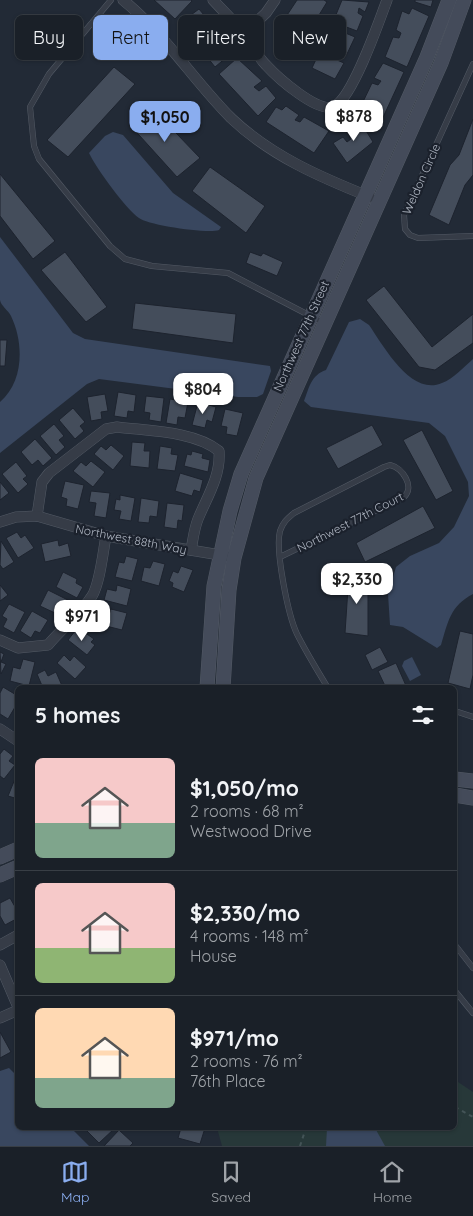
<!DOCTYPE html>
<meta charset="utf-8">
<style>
body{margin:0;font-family:Quicksand,sans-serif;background:#232830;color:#f1f3f6;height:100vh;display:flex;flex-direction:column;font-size:19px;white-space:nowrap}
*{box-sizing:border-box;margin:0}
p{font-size:16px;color:#9fa3a8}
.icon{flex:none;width:28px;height:28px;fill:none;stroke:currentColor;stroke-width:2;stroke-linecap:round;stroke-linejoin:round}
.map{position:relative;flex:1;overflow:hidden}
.side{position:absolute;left:15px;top:685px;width:442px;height:445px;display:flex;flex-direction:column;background:#1a2028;border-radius:8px;box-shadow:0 1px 4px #0004,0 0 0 1px #383e45}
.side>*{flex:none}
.hud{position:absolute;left:15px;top:15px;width:444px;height:45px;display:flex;gap:10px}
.price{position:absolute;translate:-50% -42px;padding:0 11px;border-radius:10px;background:#fff;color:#222;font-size:16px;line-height:32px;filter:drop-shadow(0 1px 2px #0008)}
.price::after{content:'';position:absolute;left:50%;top:30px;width:15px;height:11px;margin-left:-8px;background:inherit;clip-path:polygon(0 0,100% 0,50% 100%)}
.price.active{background:#8aadef;color:#111}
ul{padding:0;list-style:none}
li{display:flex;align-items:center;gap:15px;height:125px;padding:0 20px}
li+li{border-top:1px solid #383e45}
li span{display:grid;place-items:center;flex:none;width:140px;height:100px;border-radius:8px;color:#555}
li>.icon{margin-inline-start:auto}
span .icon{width:60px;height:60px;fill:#fffc;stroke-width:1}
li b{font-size:21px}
h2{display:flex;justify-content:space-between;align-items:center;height:60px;padding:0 20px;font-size:21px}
.chip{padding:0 18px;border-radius:8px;background:#1a2028;box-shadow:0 1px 4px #0004,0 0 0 1px #383e45;font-size:18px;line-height:45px}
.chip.active{background:#8aadef;color:#111}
.tabs{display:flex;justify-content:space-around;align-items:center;height:70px;border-top:1px solid #383e45;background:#1a2028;font-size:14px;color:#9fa3a8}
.tabs a{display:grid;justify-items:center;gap:2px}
.tabs .active{color:#8aadef}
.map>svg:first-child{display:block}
.green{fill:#273839}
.water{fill:#39475f}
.building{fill:#444d5b;stroke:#1d232e}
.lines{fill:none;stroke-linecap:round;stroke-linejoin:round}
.lane-casing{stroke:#535a65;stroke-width:6}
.street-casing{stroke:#535a65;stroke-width:11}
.secondary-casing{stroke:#535a65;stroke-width:15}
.path{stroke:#445457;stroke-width:2;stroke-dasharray:4 4;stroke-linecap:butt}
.lane{stroke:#363c47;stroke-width:5}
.street{stroke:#363c47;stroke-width:10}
.secondary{stroke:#444b5a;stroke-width:14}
.labels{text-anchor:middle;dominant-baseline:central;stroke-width:4.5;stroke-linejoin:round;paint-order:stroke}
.street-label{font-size:12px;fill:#b0b7c3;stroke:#1b212c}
</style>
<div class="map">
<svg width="473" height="1146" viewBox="0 0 473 1146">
<rect width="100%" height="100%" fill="#222a36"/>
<path class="green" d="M455,1080L473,1092V1146H222L217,1128H455Z"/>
<g class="water">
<path d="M113,132L123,135L173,193L221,227L219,230C208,234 147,225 139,218C126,209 96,168 89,153L105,136Z"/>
<path d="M0,237L73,333L85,339L270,366L271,371L263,394L257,397H238L99,379L87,384L0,453V402C24,381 24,343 11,316C8,310 1,306 0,300C0,280 0,257 0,237Z"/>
<path d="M360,319L369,325C383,345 411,397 442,383C453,379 464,367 473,359V594C450,606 448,622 441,645L437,648L403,627L390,625L388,594L396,567L410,556L439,543L454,527L469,496L468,482L445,436L429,423L311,407L304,401C309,388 311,375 326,370L349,322Z"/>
<path d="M412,657L421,675L410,681L402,666L404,661Z"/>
<path d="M9,1068L17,1076L18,1128H71L89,1146H0V1071Z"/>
<path d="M327,1128H375L385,1146H326Z"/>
</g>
<g class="building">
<path d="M154,0H191L192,1L175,19Z"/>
<path d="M297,0H324L327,2L297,51L274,35Z"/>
<path d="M342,0L369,2L365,12L359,8L358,13L363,16L357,31L333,22Z"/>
<path d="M415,0H433L431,7L415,2Z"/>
<path d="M412,8L429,16L407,67L385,57L393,37L399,38L401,33L396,30L402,11L409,14Z"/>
<path d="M199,9L234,51L215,67L180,23Z"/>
<path d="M331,27L355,37L347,54L343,59L338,57L337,60L344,63L335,79L312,68Z"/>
<path d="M237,58L262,81L254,87L259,91L266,86L276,98L258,116L219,74Z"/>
<path d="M383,63L404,72L380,124L364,116L368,112L360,108L372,83L378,85L381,81L374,78Z"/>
<path d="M114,67L135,84L68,157L47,140Z"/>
<path d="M286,106L299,115L295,120L300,122L304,117L329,131L314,153L266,122L276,107L282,110Z"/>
<path d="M153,109L200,158L177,177L130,125Z"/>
<path d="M473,119V175L465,185L449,225L429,215L450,165L459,155Z"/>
<path d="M360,121L373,142L347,163L333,143L343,137L347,142L351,139L345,129Z"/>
<path d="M210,167L265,206L246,233L192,191Z"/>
<path d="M0,174L55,241L33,259L0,216Z"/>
<path d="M65,252L107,307L86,322L41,270Z"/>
<path d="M250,252L261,256L263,253L283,262L277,276L246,263Z"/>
<path d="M384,286L432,347L473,314V343L435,370L419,367L366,300Z"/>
<path d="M135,303L236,314L233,343L132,329Z"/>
<path d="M0,340H7L5,366H0Z"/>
<path d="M118,392L136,395L134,412L128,411L127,418L114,416Z"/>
<path d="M105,394L108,411L101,412L102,419L91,421L87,397Z"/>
<path d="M146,396L164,398L161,422L149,420L150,413L144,412Z"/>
<path d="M170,399L188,402L185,418L178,417L177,425L166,423Z"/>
<path d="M198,402L216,407L212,422L207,420L205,428L192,425Z"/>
<path d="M73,408L85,422L80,426L84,431L75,439L59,420Z"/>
<path d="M225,409L243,413L237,436L226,434L227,427L221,426Z"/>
<path d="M54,424L64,436L59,440L65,447L56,455L40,436Z"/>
<path d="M372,425L383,445L338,469L326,448Z"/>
<path d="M422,430L453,491L436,500L403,440Z"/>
<path d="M35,439L52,458L43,466L38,460L32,465L21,452Z"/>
<path d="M132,442L145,443L144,451H150L149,468L130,466Z"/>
<path d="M111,445L124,456L113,470L94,454L101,446L106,450Z"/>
<path d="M160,446L172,448L171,454L178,455L175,471L157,469Z"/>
<path d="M192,451L203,454L202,458L210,460L208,472L184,466L187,454L191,455Z"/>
<path d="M91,461L105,472L93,487L73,471L81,462L86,466Z"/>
<path d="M16,462L27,476L23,479L28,484L18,493L2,474Z"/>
<path d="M180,473L203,480L200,492L194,490L192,496L175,491Z"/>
<path d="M65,481L84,485L78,509L66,506L67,499L61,497Z"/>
<path d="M0,482L9,493L0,500Z"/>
<path d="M91,491L110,493L106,518L94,516L96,503L89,502Z"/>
<path d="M120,495L135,498L131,521L119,519L121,511L114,510L116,499L120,500Z"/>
<path d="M141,498L159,501L157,517L150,516L149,523L138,522Z"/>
<path d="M167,503L184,505L182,521L178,520L177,529L164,527Z"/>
<path d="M423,506L435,528L365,562L356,543Z"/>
<path d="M17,532L21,538L25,535L34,548L18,558L6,538Z"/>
<path d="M58,540L59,546L68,543L71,556L45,562L41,544Z"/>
<path d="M1,541L14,562L3,569L0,565Z"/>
<path d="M126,556L138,559L132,581L115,577L119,562L124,563Z"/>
<path d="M153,561L165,564L159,586L141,581L144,567L150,568Z"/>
<path d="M181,566L193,570L184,592L172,587L173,583L169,581L173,571L178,573Z"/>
<path d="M63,572L77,579L76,583L83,587L77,598L56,587Z"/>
<path d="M349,573L368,575V636L345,633Z"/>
<path d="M0,585L8,595L0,601Z"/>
<path d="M117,585L131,589L127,606L104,600L107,589L116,591Z"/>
<path d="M48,590L70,601L64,612L58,608L55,613L40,606Z"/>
<path d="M9,604L25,612L14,633L3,627L7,619L2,616Z"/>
<path d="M111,609L127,613L122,630L98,624L101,612L109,615Z"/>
<path d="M32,611L48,620L40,633L35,631L31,638L20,631Z"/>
<path d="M75,631L82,636L84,632L94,639L91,642L95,645L87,655L68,640Z"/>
<path d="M460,631L473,634V675L470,689L448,683Z"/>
<path d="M380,647L388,662L372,670L365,655Z"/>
<path d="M0,652L4,654L1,662L6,664L1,674Z"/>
<path d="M64,655L70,661L74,656L86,667L75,679L57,663Z"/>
<path d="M23,659L35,662L29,686L10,681L13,667L20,669Z"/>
<path d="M396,663L407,688H386L378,671Z"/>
<path d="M45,670L48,676L56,672L63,688H43L37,674Z"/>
<path d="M3,687L18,696V702L8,719L0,714V693Z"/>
<path d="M4,749L13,756L9,761L15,765L4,779L0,776V754Z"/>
<path d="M17,774L18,775V799L8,796Z"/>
<path d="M10,898L18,912V918L5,925L0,916V903Z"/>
<path d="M0,1032L11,1052L0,1058Z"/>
<path d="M89,1128H115L99,1143L86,1130Z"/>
<path d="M181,1128H205L200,1144L178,1138Z"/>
<path d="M119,1130L133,1143L130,1146H104Z"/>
</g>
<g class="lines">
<g class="lane-casing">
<g id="lane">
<path d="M111,0L49,74L30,107L34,146L39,159L110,246L125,259L152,266L228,273L324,323"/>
<path d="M473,64L404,215L405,229L410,235L418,238L473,236"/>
<path d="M280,557L404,497C415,487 403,468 390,465L384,467L294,513C287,519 283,522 280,531C275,550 288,615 297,634C306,652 317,670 328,688"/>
<path d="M455,711L473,717"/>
<path d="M455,945L473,968"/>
<path d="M455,991L473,1013"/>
</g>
</g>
<g class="street-casing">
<g id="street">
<path d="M123,0C165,34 193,80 231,118C271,156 320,177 370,197"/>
<path d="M213,0C223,11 235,22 244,34C252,44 257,56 266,65C277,77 319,115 335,106C353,96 379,22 387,0"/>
<path d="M244,34L266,13L275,0"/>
<path d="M37,516L42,482L49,473L106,429L117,427C148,431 195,431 219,451C221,476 207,497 198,519C194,529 193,540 191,550"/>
<path d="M0,522L16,517L37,516L106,536L226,556"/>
<path d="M0,640L18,648L48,645C62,628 80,615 92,596C100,583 103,552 106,536"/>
<path d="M0,729L18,741"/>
<path d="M0,945L18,935"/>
<path d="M0,965L18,1007"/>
<path d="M0,1018L18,1010"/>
</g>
</g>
<g class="secondary-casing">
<g id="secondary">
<path d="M207,688L214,586L230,511L241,474L427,57L449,0"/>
<path d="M223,688L229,590L234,558L256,478L441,63L464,0"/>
<path d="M455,779L473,781"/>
<path d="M455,795L473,798"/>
<path d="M0,857L18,849"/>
<path d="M0,875L18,867"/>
</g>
</g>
<g class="path">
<path d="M455,1107L473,1117"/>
<path d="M300,1146L306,1128"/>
</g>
<use href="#lane" class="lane"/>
<use href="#street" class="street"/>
<use href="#secondary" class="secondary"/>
</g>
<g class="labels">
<g class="street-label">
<text transform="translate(421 179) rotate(-66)">Weldon Circle</text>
<text transform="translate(301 336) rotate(-66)">Northwest 77th Street</text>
<text transform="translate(350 522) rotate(-27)">Northwest 77th Court</text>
<text transform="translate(131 539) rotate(11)">Northwest 88th Way</text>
</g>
</g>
</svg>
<b class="price" style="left:354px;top:142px">$878</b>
<b class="price active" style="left:165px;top:143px">$1,050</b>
<b class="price" style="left:203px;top:415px">$804</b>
<b class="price" style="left:357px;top:605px">$2,330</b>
<b class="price" style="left:82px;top:642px">$971</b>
<div class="hud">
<a class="chip">Buy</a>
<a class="chip active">Rent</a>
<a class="chip">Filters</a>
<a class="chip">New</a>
</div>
<section class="side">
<h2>5 homes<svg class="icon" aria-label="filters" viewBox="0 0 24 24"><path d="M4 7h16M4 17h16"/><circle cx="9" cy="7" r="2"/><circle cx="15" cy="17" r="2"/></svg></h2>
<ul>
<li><span style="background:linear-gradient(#f6c9c9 65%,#7fa58c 0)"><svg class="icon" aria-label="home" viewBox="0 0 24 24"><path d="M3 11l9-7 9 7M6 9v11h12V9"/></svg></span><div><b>$1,050/mo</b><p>2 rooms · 68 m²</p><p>Westwood Drive</p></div></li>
<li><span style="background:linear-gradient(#f6c9c9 65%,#8fb573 0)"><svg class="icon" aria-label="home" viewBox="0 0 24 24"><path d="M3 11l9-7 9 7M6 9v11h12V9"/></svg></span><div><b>$2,330/mo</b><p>4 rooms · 148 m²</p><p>House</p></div></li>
<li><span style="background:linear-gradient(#ffd9b3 70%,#7fa58c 0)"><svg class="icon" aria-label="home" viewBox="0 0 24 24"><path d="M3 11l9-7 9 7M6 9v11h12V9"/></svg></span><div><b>$971/mo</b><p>2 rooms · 76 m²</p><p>76th Place</p></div></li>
</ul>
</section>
</div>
<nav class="tabs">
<a class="active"><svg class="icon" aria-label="map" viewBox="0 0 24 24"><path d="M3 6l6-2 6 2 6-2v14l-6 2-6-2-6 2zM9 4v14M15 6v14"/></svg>Map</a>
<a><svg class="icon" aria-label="saved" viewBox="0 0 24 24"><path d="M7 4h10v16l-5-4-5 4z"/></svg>Saved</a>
<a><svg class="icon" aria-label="home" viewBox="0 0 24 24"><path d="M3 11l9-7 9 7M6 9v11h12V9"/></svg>Home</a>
</nav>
